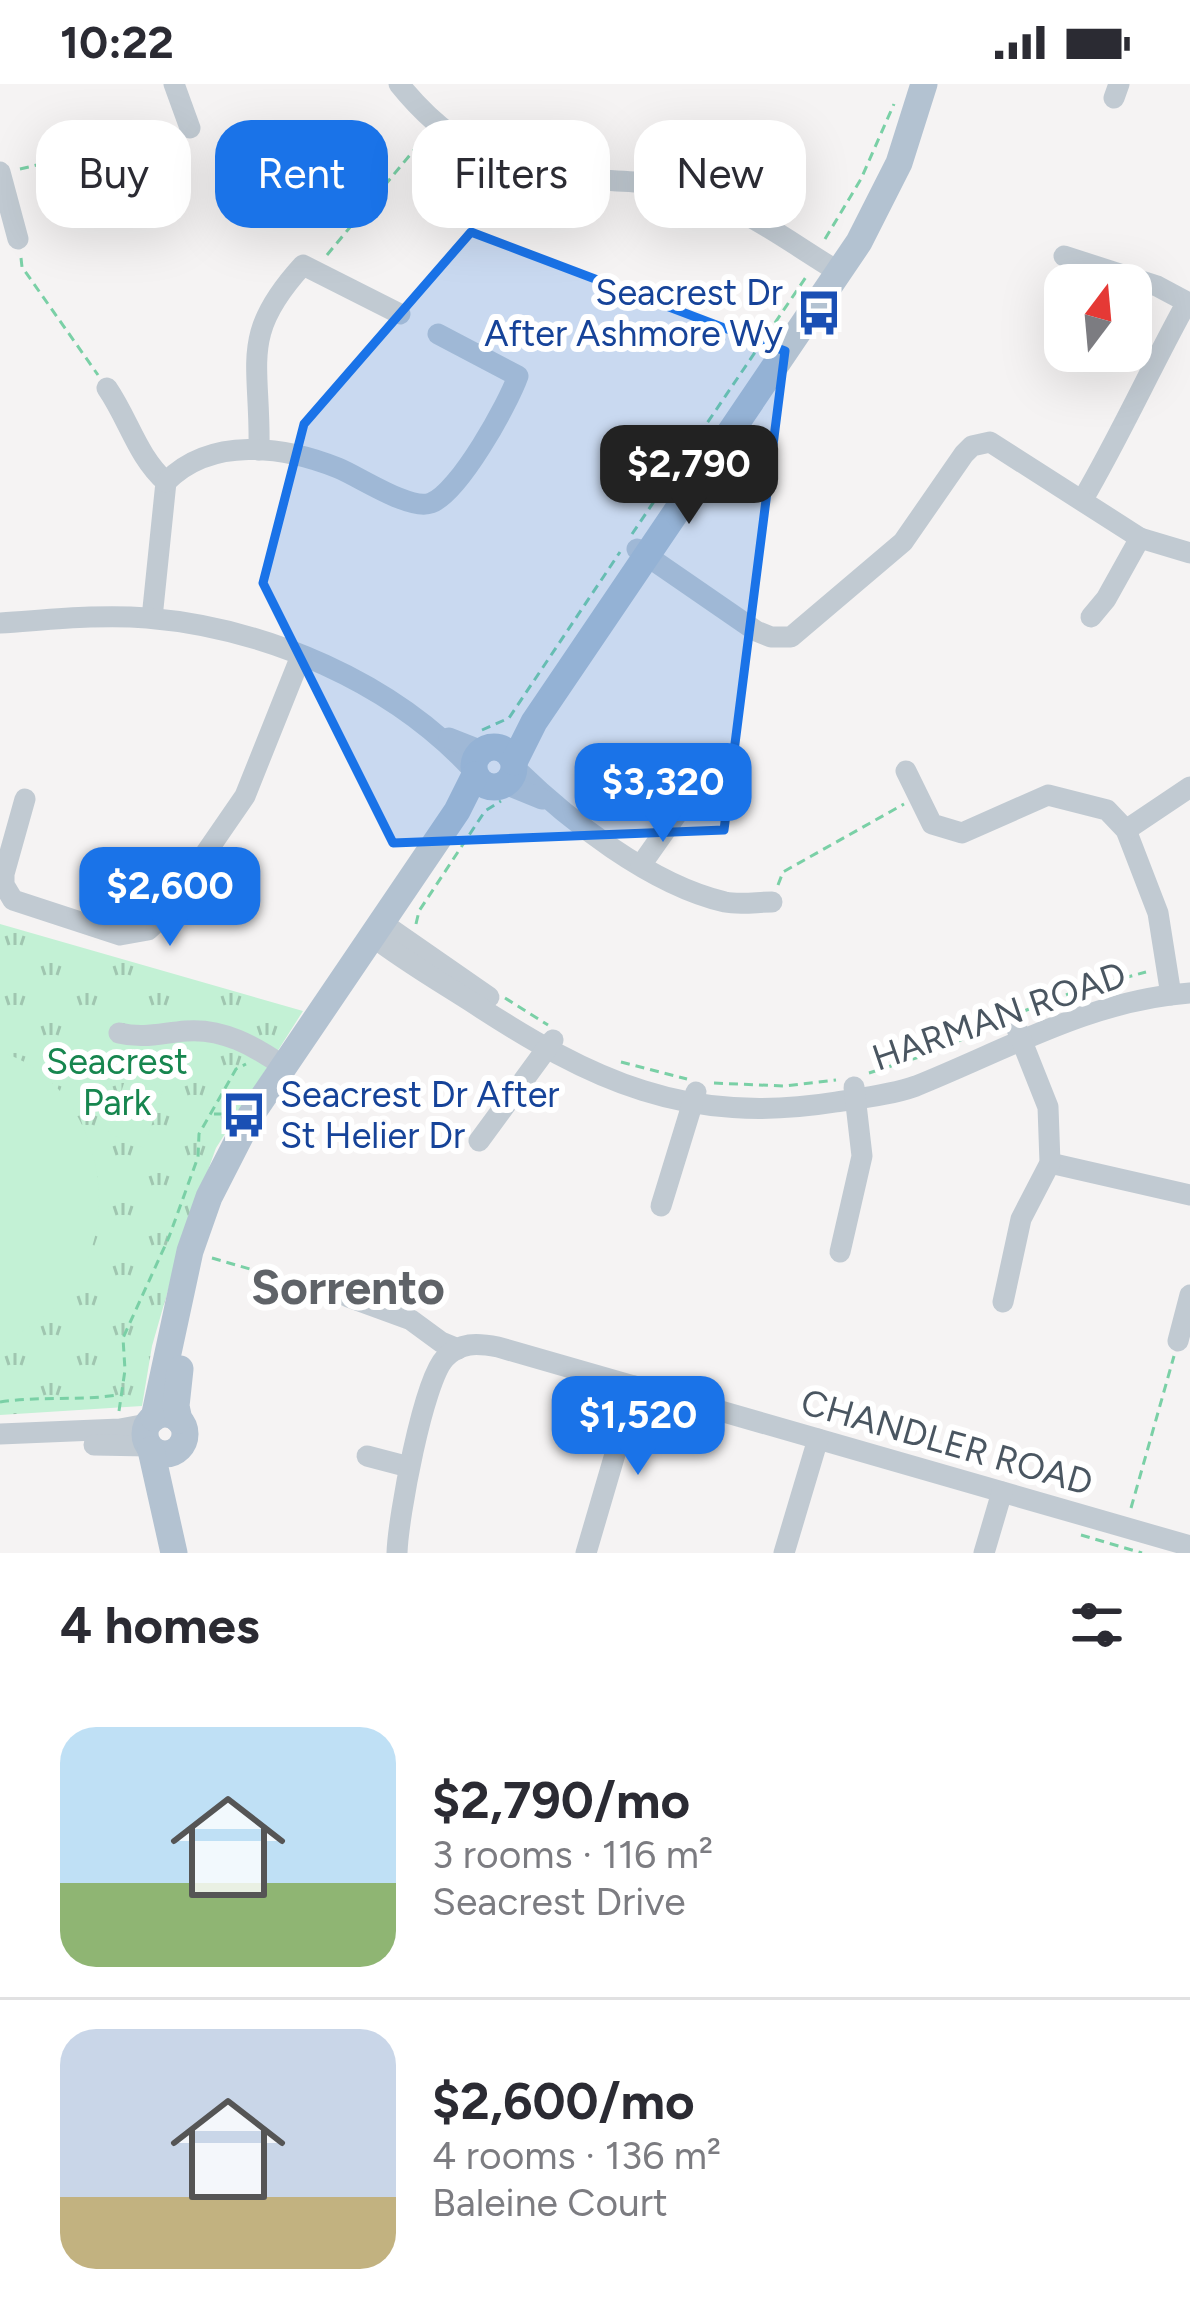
<!DOCTYPE html>
<meta charset="utf-8">
<style>
body{margin:0;font-family:Figtree,sans-serif;background:#f2f2f3;color:#2b2b33;height:100vh;display:flex;flex-direction:column;font-size:45px;white-space:nowrap}
*{box-sizing:border-box;margin:0}
p{font-size:39px;color:#7c7c81}
.icon{flex:none;width:66px;height:66px;fill:none;stroke:currentColor;stroke-width:2;stroke-linecap:round;stroke-linejoin:round}
.map{position:relative;height:1469px;overflow:hidden}
.details{display:flex;flex-direction:column;background:#fff;flex:1}
.details>*{flex:none}
.top-card{position:absolute;left:36px;top:36px;width:1119px;height:108px;display:flex;gap:24px}
.needle{width:78px;rotate:16deg}
.tools{position:absolute;left:1044px;top:180px;display:grid;gap:24px}
.tools a{display:grid;place-items:center;width:108px;height:108px;border-radius:24px;background:#fff;box-shadow:0 12px 48px #0002;font-size:60px}
.price{position:absolute;translate:-50% -102px;padding:0 27px;border-radius:24px;background:#1a73e8;color:#fff;font-size:39px;line-height:78px;filter:drop-shadow(0 3px 6px #0008)}
.price::after{content:'';position:absolute;left:50%;top:72px;width:36px;height:27px;margin-left:-18px;background:inherit;clip-path:polygon(0 0,100% 0,50% 100%)}
.price.selected{background:#222;color:#fff}
ul{padding:0;list-style:none}
li{display:flex;align-items:center;gap:36px;height:300px;padding:0 60px}
li+li{border-top:3px solid #e1e1e2}
li span{display:grid;place-items:center;flex:none;width:336px;height:240px;border-radius:36px;color:#555}
li>.icon{margin-inline-start:auto}
span .icon{width:144px;height:144px;fill:#fffc;stroke-width:1}
li b{font-size:51px}
h2{display:flex;justify-content:space-between;align-items:center;height:144px;padding:0 60px;font-size:51px}
.pill{padding:0 42px;border-radius:36px;background:#fff;box-shadow:0 12px 48px #0002;font-size:42px;line-height:108px}
.pill.selected{background:#1a73e8;color:#fff}
.status{display:flex;justify-content:space-between;align-items:center;height:84px;padding:0 60px;background:#fff;direction:ltr}
.status svg{height:33px;fill:currentColor}
.map>svg:first-child{display:block}
.grass{fill:url(#grass-tufts)}
.pitch{fill:#c3f1d5}
.lines{fill:none;stroke-linecap:round;stroke-linejoin:round}
.path{stroke:#7ad0a6;stroke-width:3;stroke-dasharray:9 6;stroke-linecap:butt}
.minor{stroke:#c1cad2;stroke-width:21}
.major{stroke:#b3c2d1;stroke-width:27}
.marked{fill:#1a73e8;fill-opacity:0.2;stroke:#1a73e8;stroke-width:9;stroke-linejoin:round}
.labels{text-anchor:middle;dominant-baseline:central;stroke-width:12;stroke-linejoin:round;paint-order:stroke}
.transit-label{font-size:36px;fill:#164399;stroke:#fff;text-anchor:end}
.street-label{font-size:36px;fill:#4a5661;stroke:#fff}
.park-label{font-size:36px;fill:#17864f;stroke:#fff}
.district-label{font-size:48px;font-weight:bold;fill:#5f6368;stroke:#fff}
</style>
<div class="status"><b>10:22</b><svg viewBox="0 0 49 12"><path d="M0 12V9h3v3zM5 12V6h3v6zM10 12V3h3v9zM15 12V0h3v12zM26 1h20v11H26zM47 4h2v5h-2z"/></svg></div>
<div class="map">
<svg width="1190" height="1469" viewBox="0 0 1190 1469">
<defs>
<pattern id="grass-tufts" width="24" height="20" patternUnits="userSpaceOnUse" patternTransform="scale(3)"><rect width="24" height="20" fill="#c3f1d5"/><path d="M3 7l-1-3M5 7V3M7 7l1-3M15 17l-1-3M17 17v-4M19 17l1-3" fill="none" stroke="#a0c6b0"/></pattern>
</defs>
<rect width="100%" height="100%" fill="#f5f3f3"/>
<path class="grass" d="M0,840L303,927L216,1064L181,1161L152,1262L142,1322L0,1331Z"/>
<g class="pitch">
<path d="M0,968C91,994 125,1119 78,1194C60,1225 30,1244 0,1260Z"/>
<path d="M126,993L163,1006L144,1064L108,1049Z"/>
</g>
<g class="lines">
<g class="path">
<path d="M20,85L174,49"/>
<path d="M825,155L861,95L894,20"/>
<path d="M327,171L424,54"/>
<path d="M21,174L22,183L98,291"/>
<path d="M632,450L806,193"/>
<path d="M482,646L509,634L620,468"/>
<path d="M778,801L783,788L904,720"/>
<path d="M416,840L419,827L485,727L501,717"/>
<path d="M505,914L548,941"/>
<path d="M1024,927L1076,907L1146,888"/>
<path d="M621,978L687,995"/>
<path d="M869,989L935,968L999,938"/>
<path d="M714,999L784,1002L836,996"/>
<path d="M214,1030H230"/>
<path d="M212,1174L329,1208"/>
<path d="M0,1318C39,1312 78,1317 118,1311"/>
<path d="M119,1327L125,1286L123,1254L169,1153L198,1073L199,1050L236,985L246,980"/>
<path d="M1131,1424L1174,1272"/>
<path d="M1081,1451L1142,1469"/>
</g>
<g class="minor">
<path d="M174,0L190,44"/>
<path d="M399,0C443,55 501,91 573,95C614,97 652,96 692,108C745,123 792,160 839,188"/>
<path d="M1114,14L1119,0"/>
<path d="M0,88L18,155"/>
<path d="M1064,172L1157,202L1187,218C1151,283 1121,350 1083,415"/>
<path d="M107,304C129,336 137,372 166,398L152,534"/>
<path d="M259,366C261,278 238,252 303,181L400,230"/>
<path d="M166,398C211,352 283,362 338,384C360,393 410,427 431,419C459,409 508,320 518,292L438,250"/>
<path d="M637,465L756,547L771,553H791L903,458L964,370L972,362L990,358L1140,454L1190,469"/>
<path d="M1091,533L1106,515L1140,454"/>
<path d="M0,539C48,536 99,530 147,534C266,544 393,598 474,687"/>
<path d="M449,654L482,667"/>
<path d="M514,683C568,736 651,801 725,818C740,821 757,818 772,818"/>
<path d="M906,687L932,740L962,749L1048,711L1107,726L1126,746L1158,829L1171,911"/>
<path d="M505,700L542,715"/>
<path d="M25,715L4,790V801L13,816L120,851L148,846L161,834L245,712L301,572"/>
<path d="M1126,746L1190,703"/>
<path d="M641,781L693,707"/>
<path d="M381,838L489,913"/>
<path d="M372,852C403,876 437,896 470,917C592,997 687,1042 836,1018C862,1014 891,1011 916,1002C1006,966 1091,916 1190,909"/>
<path d="M119,949C144,955 161,949 186,947C222,944 255,962 283,982"/>
<path d="M479,1057L553,956"/>
<path d="M1050,1079L1190,1111"/>
<path d="M661,1122L696,1008"/>
<path d="M840,1168L862,1072L854,1003"/>
<path d="M348,1213L411,1236L441,1258L458,1265"/>
<path d="M1003,1218L1021,1135L1050,1079L1048,1023L1017,945"/>
<path d="M1178,1257L1190,1211"/>
<path d="M0,1350L120,1345L147,1340"/>
<path d="M94,1361L148,1362"/>
<path d="M367,1372L409,1383"/>
<path d="M397,1469C398,1434 423,1297 445,1274C460,1258 477,1259 498,1263L1190,1462"/>
<path d="M586,1469L635,1302"/>
<path d="M784,1469L818,1355"/>
<path d="M984,1469L1002,1408"/>
</g>
<g class="major">
<circle cx="494" cy="683" r="20"/>
<path d="M514,678L534,638L859,158L899,79L924,0"/>
<circle cx="165" cy="1350" r="20"/>
<path d="M154,1334L190,1167L209,1113L251,1031L457,727L475,691"/>
<path d="M179,1336L176,1322L180,1285"/>
<path d="M151,1366L174,1469"/>
</g>
</g>
<path class="marked" d="M471,148L785,267L724,746L393,759L263,499L304,340Z"/>
<defs>
<g id="bus-bare" transform="scale(3.6)"><path d="M-5-6H5V4H4V6H2V4H-2V6H-4V4H-5ZM-3.5-4V0h7V-4ZM-3.5 1.2v1.5H-2V1.2ZM2 1.2v1.5H3.5V1.2Z" fill="#1a4fb4" stroke="#fff" stroke-width="2.5" paint-order="stroke"/></g>
</defs>
<g fill-rule="evenodd">
<use href="#bus-bare" x="819" y="229"/>
<use href="#bus-bare" x="244" y="1031"/>
</g>
<g class="labels">
<g class="transit-label">
<text x="783" y="208">Seacrest Dr<tspan x="783" dy="41">After Ashmore Wy</tspan></text>
<text x="280" y="1010" text-anchor="start">Seacrest Dr After<tspan x="280" dy="41">St Helier Dr</tspan></text>
</g>
<g class="street-label">
<text transform="translate(999 932) rotate(-19)">HARMAN ROAD</text>
<text transform="translate(947 1358) rotate(16)">CHANDLER ROAD</text>
</g>
<g class="park-label">
<text x="117" y="977">Seacrest<tspan x="117" dy="41">Park</tspan></text>
</g>
<g class="district-label">
<text x="348" y="1203">Sorrento</text>
</g>
</g>
</svg>
<div class="tools">
<a><svg class="needle" viewBox="-14 -14 28 28"><path d="M0-13l5 13h-10z" fill="#e53935"/><path d="M0 13l5-13h-10z" fill="#7c7c81"/></svg></a>
</div>
<b class="price selected" style="left:689px;top:443px">$2,790</b>
<b class="price" style="left:663px;top:761px">$3,320</b>
<b class="price" style="left:170px;top:865px">$2,600</b>
<b class="price" style="left:638px;top:1394px">$1,520</b>
<div class="top-card">
<a class="pill">Buy</a>
<a class="pill selected">Rent</a>
<a class="pill">Filters</a>
<a class="pill">New</a>
</div>
</div>
<section class="details">
<h2>4 homes<svg class="icon" aria-label="filters" viewBox="0 0 24 24"><path d="M4 7h16M4 17h16"/><circle cx="9" cy="7" r="2"/><circle cx="15" cy="17" r="2"/></svg></h2>
<ul>
<li><span style="background:linear-gradient(#bfe0f5 65%,#8fb573 0)"><svg class="icon" aria-label="home" viewBox="0 0 24 24"><path d="M3 11l9-7 9 7M6 9v11h12V9"/></svg></span><div><b>$2,790/mo</b><p>3 rooms · 116 m²</p><p>Seacrest Drive</p></div></li>
<li><span style="background:linear-gradient(#c9d6e8 70%,#c2b280 0)"><svg class="icon" aria-label="home" viewBox="0 0 24 24"><path d="M3 11l9-7 9 7M6 9v11h12V9"/></svg></span><div><b>$2,600/mo</b><p>4 rooms · 136 m²</p><p>Baleine Court</p></div></li>
</ul>
</section>
